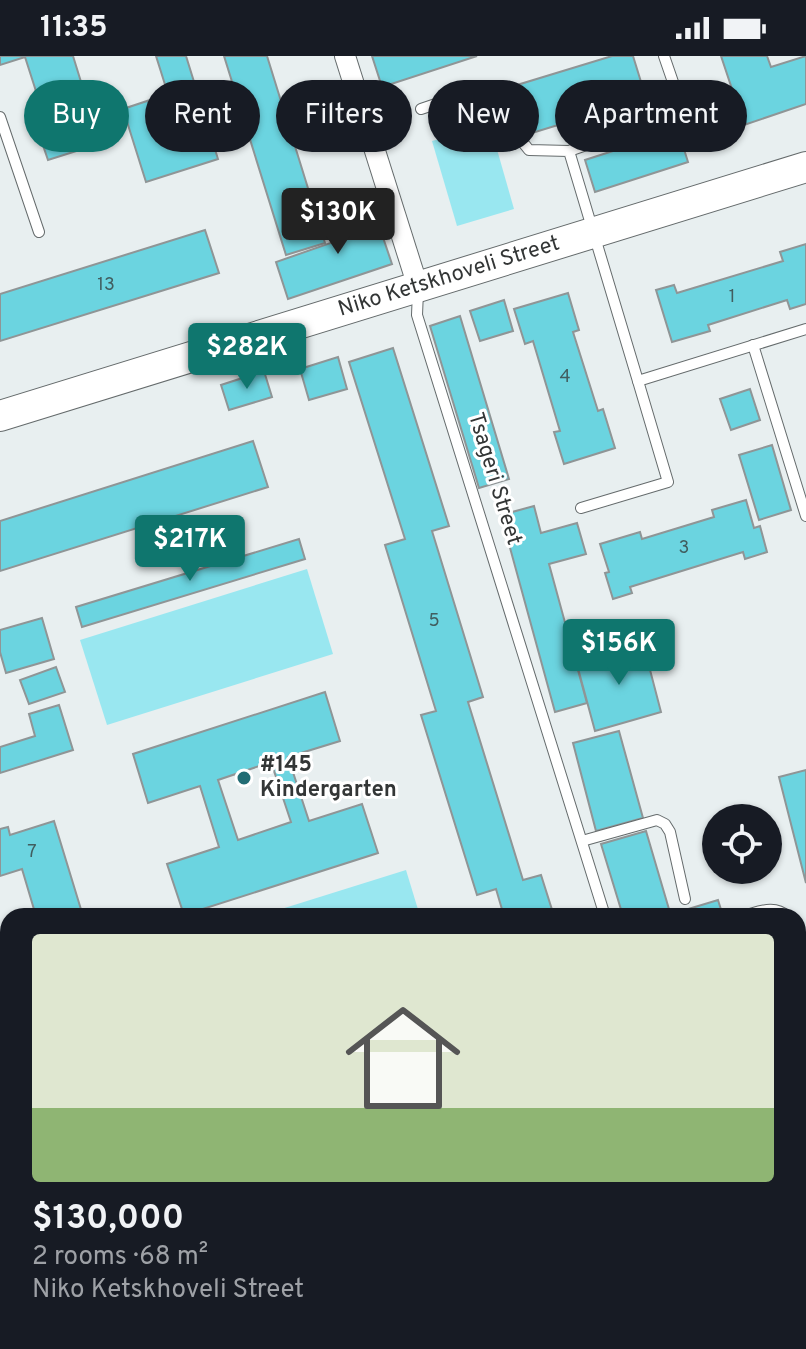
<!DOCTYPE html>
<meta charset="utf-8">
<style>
body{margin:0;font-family:Overpass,sans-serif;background:#20242c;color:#f1f3f6;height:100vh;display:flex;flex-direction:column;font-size:30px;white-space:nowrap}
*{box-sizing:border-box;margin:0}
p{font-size:26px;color:#9ea1a6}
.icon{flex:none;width:44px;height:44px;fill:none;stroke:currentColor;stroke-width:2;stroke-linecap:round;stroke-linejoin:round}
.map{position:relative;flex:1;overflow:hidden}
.sheet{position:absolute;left:0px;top:852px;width:806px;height:442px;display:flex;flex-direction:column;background:#171b24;border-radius:24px 24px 0 0;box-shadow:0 2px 6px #0004}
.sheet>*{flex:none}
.banner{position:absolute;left:24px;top:24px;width:758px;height:72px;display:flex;gap:16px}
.fabs{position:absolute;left:702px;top:748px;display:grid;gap:16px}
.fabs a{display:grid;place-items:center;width:80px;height:80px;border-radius:50%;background:#171b24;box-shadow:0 2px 6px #0004;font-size:40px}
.price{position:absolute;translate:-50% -68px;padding:0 18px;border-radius:8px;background:#0f766e;color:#fff;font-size:26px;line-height:52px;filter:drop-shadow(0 2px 4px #0008)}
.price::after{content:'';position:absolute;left:50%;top:48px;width:24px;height:18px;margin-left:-12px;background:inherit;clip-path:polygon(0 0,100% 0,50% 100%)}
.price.on{background:#222;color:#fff}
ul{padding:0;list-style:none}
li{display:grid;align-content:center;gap:16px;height:424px;padding:0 32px}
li+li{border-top:2px solid #363941}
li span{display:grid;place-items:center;height:248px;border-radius:8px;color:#555}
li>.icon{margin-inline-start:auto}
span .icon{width:144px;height:144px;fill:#fffc;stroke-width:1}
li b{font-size:34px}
.tag{padding:0 28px;border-radius:36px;background:#171b24;box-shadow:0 2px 6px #0004;font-size:28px;line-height:72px}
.tag.on{background:#0f766e;color:#fff}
.status{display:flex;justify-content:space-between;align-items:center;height:56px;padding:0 40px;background:#171b24;direction:ltr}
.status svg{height:22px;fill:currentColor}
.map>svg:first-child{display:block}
.green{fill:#99e7f0}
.building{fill:#6bd4e0;stroke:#8f9596;stroke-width:2;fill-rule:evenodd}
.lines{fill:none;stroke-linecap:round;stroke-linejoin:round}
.lane-casing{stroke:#656b6c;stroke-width:12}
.street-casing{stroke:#656b6c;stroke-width:22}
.secondary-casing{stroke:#656b6c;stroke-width:32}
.lane{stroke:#fff;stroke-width:10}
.street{stroke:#fff;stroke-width:20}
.secondary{stroke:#fff;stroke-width:30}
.poi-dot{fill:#216c74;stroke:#fff;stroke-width:3}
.labels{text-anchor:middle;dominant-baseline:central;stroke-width:6;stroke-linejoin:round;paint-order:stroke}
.number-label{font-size:18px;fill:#415e60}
.street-label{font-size:22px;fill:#333636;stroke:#fff}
.poi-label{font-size:22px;font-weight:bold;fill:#333636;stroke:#fff;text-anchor:start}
</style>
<div class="status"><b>11:35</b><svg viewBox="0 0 49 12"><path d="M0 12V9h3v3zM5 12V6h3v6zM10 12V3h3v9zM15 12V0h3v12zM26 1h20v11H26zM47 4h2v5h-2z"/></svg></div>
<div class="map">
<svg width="806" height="1293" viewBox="0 0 806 1293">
<rect width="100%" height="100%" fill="#e8eff0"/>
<g class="green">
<path d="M490,69L514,153L457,170L432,85Z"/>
<path d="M307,513L333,598L107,669L80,584Z"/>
<path d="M406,814L420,860H259Z"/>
<path d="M8,1247V1286H496L474,1293H0V1250Z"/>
</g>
<g class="building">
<path d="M0,0H73L86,42L96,38L111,84L48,104L33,60L43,57L25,1L0,9Z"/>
<path d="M156,0H186L218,103L146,126L123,53L168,38Z"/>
<path d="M224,0H267L325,187L286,199Z"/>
<path d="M372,0H477L382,31Z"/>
<path d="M612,0H633L646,42L532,77L517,29Z"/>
<path d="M721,0H767L771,11L806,0V48L744,69Z"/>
<path d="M678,74L688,106L595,136L585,104Z"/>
<path d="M371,146L392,208L288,243L276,206L348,181L340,157Z"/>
<path d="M205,174L219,217L0,285V238Z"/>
<path d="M806,188V248L790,253L787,244L708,269L710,275L672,286L656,234L674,229L677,237L783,205L780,196Z"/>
<path d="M568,237L579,274L573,276L598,355L603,353L615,392L564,408L554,376L560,375L533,285L525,288L514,253Z"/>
<path d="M504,244L513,275L480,285L470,255Z"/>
<path d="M460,260L509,423L479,432L430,270Z"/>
<path d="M393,292L449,470L432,475L483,641L468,646L523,824L541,819L554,860H504L496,833L477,839L421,659L436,655L385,489L405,483L349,306Z"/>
<path d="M338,301L347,333L309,344L300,313Z"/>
<path d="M264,315L272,341L229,354L221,329Z"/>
<path d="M750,333L760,364L731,374L720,343Z"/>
<path d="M253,385L268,431L0,515V465Z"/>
<path d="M772,389L791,454L759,464L739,399Z"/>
<path d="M746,444L754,472L760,470L767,496L745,503L743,496L630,531L632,537L613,543L605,517L609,516L600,488L640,476L642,483L714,461L712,454Z"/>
<path d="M534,450L541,477L577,467L586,498L549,508L587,647L555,656L501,459Z"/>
<path d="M299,483L305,503L82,571L76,551Z"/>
<path d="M42,562L54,603L6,617L0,596V574Z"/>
<path d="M643,587L661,656L595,675L576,605Z"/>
<path d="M56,611L65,636L29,648L20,624Z"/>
<path d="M325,636L340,685L288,701L309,765L362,748L378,797L184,859L167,808L219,791L200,730L148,747L133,698ZM271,706L291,766L238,784L218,724Z"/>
<path d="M59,649L73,694L0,717V691L35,680L29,658Z"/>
<path d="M619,675L643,762L596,775L573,687Z"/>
<path d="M806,714V827L779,721Z"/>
<path d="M54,765L83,860H36L22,813L0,820V773L8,771L10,779Z"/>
<path d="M646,775L671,860H623L601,788Z"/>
<path d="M718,844L723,860H686L685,854Z"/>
<path d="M798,952L800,960L806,958V1027L798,1029Z"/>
<path d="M8,1004V1042L0,1044V1007Z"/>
<path d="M806,1049V1076L798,1078V1051Z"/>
<path d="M8,1098V1144L0,1147V1101Z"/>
<path d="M798,1106L806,1107V1219L798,1221Z"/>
<path d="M8,1194V1228L0,1231V1196Z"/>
<path d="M729,1286H754L756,1293H731Z"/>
</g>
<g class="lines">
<g class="lane-casing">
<g id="lane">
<path d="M421,53L480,33L529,94L569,95L638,325"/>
<path d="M0,61L39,176"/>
<path d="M569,95L683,55L664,0"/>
<path d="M418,235L417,259L605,860"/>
<path d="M753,289L806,460"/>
<path d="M581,452L668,426L638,325L806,273"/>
<path d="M582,785L657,764L665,768L670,776L685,843"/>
<path d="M743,860C759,856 774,848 787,860"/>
<path d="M798,892L804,916"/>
<path d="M536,1293L560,1286"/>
</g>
</g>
<g class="street-casing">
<path id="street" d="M345,0L418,231"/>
</g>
<g class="secondary-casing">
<path id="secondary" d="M0,360L806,111"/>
</g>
<use href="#lane" class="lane"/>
<use href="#street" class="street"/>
<use href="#secondary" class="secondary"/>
</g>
<circle class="poi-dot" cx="244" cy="722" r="8"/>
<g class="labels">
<g class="number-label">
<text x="106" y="229">13</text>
<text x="732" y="241">1</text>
<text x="565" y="321">4</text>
<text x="684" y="492">3</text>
<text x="434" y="565">5</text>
<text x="32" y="796">7</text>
</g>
<g class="street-label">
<text transform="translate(449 221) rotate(-17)">Niko Ketskhoveli Street</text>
<text transform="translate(494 423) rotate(73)">Tsageri Street</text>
</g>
<g class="poi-label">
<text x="260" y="709">#145<tspan x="260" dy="25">Kindergarten</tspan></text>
</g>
</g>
</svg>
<div class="fabs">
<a><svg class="icon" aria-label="locate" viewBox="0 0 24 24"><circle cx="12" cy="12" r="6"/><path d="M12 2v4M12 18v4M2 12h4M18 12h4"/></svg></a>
</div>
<b class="price on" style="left:338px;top:200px">$130K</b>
<b class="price" style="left:247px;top:335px">$282K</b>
<b class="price" style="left:190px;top:527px">$217K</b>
<b class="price" style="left:619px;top:631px">$156K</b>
<div class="banner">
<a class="tag on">Buy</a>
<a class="tag">Rent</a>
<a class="tag">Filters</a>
<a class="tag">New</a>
<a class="tag">Apartment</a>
</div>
<section class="sheet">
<ul>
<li><span style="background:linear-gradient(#dfe7d0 70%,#8fb573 0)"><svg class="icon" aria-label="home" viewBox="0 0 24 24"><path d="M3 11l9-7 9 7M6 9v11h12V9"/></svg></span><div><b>$130,000</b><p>2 rooms · 68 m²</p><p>Niko Ketskhoveli Street</p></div></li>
</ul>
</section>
</div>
